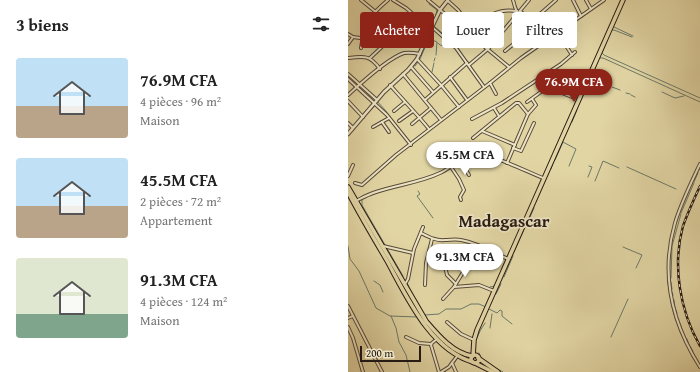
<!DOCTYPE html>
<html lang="fr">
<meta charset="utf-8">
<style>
body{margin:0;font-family:"Gentium Book Plus",serif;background:#f6f6f6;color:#222;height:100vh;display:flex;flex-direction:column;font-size:15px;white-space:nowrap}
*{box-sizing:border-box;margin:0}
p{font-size:13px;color:#767676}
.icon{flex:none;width:22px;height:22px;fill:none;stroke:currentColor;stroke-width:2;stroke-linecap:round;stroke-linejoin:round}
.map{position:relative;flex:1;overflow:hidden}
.side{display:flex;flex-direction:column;background:#fff;width:348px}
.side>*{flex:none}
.banner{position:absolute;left:12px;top:12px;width:280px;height:36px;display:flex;gap:8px}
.scale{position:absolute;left:12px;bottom:10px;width:61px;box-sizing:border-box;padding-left:4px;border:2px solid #281a14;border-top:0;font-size:11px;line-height:14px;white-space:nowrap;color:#281a14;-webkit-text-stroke:3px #ece4c4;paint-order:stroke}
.price{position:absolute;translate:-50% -34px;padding:0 9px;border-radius:14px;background:#fff;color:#222;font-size:13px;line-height:26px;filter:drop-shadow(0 1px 2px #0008)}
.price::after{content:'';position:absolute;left:50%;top:24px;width:12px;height:9px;margin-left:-6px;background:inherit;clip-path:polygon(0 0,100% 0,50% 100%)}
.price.current{background:#8f2418;color:#fff}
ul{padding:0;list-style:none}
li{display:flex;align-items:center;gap:12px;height:100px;padding:0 16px}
li span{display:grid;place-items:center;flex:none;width:112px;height:80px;border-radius:4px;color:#555}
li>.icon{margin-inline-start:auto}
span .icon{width:48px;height:48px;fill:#fffc;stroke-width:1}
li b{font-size:17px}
h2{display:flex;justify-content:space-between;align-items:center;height:48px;padding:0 16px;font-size:17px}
.tag{padding:0 14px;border-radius:4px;background:#fff;box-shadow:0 4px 16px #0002;font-size:14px;line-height:36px}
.tag.current{background:#8f2418;color:#fff}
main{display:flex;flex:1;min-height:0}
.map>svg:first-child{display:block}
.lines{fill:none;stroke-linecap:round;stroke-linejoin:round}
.stream{stroke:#6a7968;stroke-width:1}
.minor-casing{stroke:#564938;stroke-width:4}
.tertiary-casing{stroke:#564938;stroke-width:4.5}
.primary-casing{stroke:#281a14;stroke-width:5.5}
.minor{stroke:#ece4c4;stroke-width:2}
.tertiary{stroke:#ece4c4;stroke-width:2.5}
.primary{stroke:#e2d5a4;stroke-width:3.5}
.rail-casing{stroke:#281a14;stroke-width:2.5}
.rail{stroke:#ece4c4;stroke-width:1;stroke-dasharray:3;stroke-linecap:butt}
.labels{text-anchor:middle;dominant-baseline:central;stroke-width:3.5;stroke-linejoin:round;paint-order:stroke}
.district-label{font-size:17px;font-weight:bold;fill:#281a14;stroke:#ece4c4}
</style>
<main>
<section class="side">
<h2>3 biens<svg class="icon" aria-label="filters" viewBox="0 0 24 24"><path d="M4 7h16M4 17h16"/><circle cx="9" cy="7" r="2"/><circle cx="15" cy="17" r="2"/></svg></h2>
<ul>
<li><span style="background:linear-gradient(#bfe0f5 60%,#b9a48a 0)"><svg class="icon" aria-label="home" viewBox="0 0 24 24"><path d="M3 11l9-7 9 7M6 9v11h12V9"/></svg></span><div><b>76.9M CFA</b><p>4 pièces · 96 m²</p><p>Maison</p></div></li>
<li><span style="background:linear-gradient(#bfe0f5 60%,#b9a48a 0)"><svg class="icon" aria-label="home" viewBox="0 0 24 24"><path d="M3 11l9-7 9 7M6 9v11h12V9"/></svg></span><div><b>45.5M CFA</b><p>2 pièces · 72 m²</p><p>Appartement</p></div></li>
<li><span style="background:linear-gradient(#dfe7d0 70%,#7fa58c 0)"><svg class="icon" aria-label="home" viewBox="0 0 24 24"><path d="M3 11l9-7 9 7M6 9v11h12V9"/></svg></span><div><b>91.3M CFA</b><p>4 pièces · 124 m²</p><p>Maison</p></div></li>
</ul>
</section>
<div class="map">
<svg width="352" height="372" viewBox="0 0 352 372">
<rect width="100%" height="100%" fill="#e2d5a4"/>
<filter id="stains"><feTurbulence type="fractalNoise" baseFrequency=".005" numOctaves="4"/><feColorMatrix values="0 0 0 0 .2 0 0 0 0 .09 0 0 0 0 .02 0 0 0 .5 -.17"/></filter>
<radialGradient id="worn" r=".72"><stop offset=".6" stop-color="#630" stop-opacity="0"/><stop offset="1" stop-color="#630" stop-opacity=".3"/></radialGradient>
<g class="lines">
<g class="stream">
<path d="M81,4L89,10L88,15"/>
<path d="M265,26L277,0"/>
<path d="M87,27L109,46L119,63"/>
<path d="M266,27L285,36"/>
<path d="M264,30H266L284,37"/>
<path d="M263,31L254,53L256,55L352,98"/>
<path d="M82,39L89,42L88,55"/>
<path d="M90,43L92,45L96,46L99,44"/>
<path d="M252,58H255L352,102"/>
<path d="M72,59L85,29"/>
<path d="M86,61L87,58"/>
<path d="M67,66L70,62"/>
<path d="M84,72L86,63"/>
<path d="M244,76L251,58"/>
<path d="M12,86L25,98"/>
<path d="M264,87L272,90"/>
<path d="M314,92L327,98L336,96"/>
<path d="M278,93L282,94"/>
<path d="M283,95L287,97"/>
<path d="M29,101L38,111L42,117"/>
<path d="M229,108L241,82"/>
<path d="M23,110L27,105H30"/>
<path d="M224,122L229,110"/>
<path d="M219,131L222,124"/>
<path d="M207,160L215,142L228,149L221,166"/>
<path d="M279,167L328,189"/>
<path d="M203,169L205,163"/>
<path d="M352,170V169"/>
<path d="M240,177L244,167L241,166"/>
<path d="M247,181L255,161L271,168"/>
<path d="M346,182L350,173"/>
<path d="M70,191L72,194L69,196L85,218"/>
<path d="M0,196L2,200"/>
<path d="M14,200V205L55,276"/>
<path d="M333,213L346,183"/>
<path d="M182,217L186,208"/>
<path d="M0,246L2,259L11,271L28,308L42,316L69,317"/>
<path d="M275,247L294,255L288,268"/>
<path d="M166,252L178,225"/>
<path d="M320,268V277"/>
<path d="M156,277L165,256"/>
<path d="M323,278L324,246L333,214"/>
<path d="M58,280L61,287"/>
<path d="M26,281L32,285L35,292"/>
<path d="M320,282L321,290"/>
<path d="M323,282L324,289"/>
<path d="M142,287L147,286"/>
<path d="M62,289L66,297"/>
<path d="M324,292L325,295"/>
<path d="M148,294L153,284"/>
<path d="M322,295L323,303"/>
<path d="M68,300L69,302"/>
<path d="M326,300L327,308"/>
<path d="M69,302L72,307"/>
<path d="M324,306L326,315"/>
<path d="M141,309L149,313L152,310L154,311V316L164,324"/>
<path d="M328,310L329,313"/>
<path d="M77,315L91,314L98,309H113L123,304H131L138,307"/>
<path d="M43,316L48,328L51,342L58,355L62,372"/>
<path d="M327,318L328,321"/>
<path d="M9,321L14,331"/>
<path d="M331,322L333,326"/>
<path d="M329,323L330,326"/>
<path d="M333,327L336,334"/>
<path d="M142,328L144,314"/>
<path d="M331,329L340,347"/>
<path d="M337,336L338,339"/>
<path d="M263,337L280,299"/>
<path d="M129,338L132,331L137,323"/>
<path d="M339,339L341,345"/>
<path d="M342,346L345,351"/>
<path d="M131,353L134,360"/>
<path d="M113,360L129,366"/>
<path d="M107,362L109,358L113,359"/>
<path d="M149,369L155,372"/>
<path d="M99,370L105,363"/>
<path d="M97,372L98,371"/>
</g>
<g class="minor-casing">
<g id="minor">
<path d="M13,0L56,35L77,42"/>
<path d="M45,0L58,8L74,22L83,28"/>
<path d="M80,0L161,67"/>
<path d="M165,0L167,7L169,12"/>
<path d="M225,0L233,16"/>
<path d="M238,0L243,9"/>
<path d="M100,1L110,10L126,30C140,17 147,8 169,11"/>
<path d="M172,11L184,21"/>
<path d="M84,27L108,48L136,87"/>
<path d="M51,31L65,16"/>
<path d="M209,32L224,55"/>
<path d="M0,34L5,37L27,40L47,28"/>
<path d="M200,39L184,21L208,0"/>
<path d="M27,40L34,46"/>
<path d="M0,44L5,37"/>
<path d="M13,48C17,21 19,18 40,0"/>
<path d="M157,51L168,42L191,28"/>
<path d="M0,58C16,56 22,55 32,69"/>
<path d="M22,58L38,43L56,35"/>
<path d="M69,59L93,85L111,107"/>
<path d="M121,65L140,49L181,0"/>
<path d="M63,67L85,92"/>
<path d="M0,74L29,100"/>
<path d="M55,74L93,120"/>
<path d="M102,77L119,100"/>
<path d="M0,79L39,115L63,145"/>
<path d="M142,83L148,94"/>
<path d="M205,83L214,93L224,97L227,95L236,75"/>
<path d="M42,85C55,100 69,114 81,129"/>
<path d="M0,95C13,83 40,58 56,53C62,52 67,53 72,54"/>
<path d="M77,100L119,63"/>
<path d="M0,101L15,117"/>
<path d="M179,102L222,71H225L241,76"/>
<path d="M146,108L151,116"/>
<path d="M46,111L57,102"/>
<path d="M124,119L154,103L213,64L227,52"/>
<path d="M51,121L65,111"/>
<path d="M34,122L41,132"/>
<path d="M0,123L5,128"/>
<path d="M64,124L83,108"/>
<path d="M25,127L41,118"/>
<path d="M134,131L167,145"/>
<path d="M125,138L168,103H171L180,114"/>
<path d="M165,148L173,151L186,123"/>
<path d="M112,160L121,175"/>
<path d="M159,163L180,114L188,105L184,99"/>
<path d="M352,164C343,183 333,203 327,223C312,275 324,323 352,367"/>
<path d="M103,167L111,179L116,190L112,197L113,200"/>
<path d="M0,176L5,165"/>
<path d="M7,183L14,185L48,155L142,83L173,58L256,0"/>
<path d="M8,201C14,198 19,195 25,193C47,185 71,183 92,173C104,168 114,154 126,154C145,154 177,171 195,178"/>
<path d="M73,233C81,237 88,241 97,240C102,240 108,239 113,240C130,243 145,252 160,259"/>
<path d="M35,246L65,253"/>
<path d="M97,266L99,275L108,284"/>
<path d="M57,284L60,279L66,249L75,227"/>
<path d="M77,285L78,263L84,239"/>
<path d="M106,287L131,246"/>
<path d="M95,299L106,287L131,285L146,291"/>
<path d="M0,306L34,372"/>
<path d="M0,318L5,316"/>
<path d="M99,322L113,334L126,340"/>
<path d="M0,327L5,338L15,372"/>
<path d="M58,337L71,343L83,344"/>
<path d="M89,339L84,343L83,345L91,372"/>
<path d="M104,363L108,372"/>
<path d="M93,372L101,367L110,355"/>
</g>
</g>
<g class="tertiary-casing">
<path id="tertiary" d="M0,134L36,92L60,70L69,59L92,10L100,0"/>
</g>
<g class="primary-casing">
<g id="primary">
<path d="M0,187L78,321C90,335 105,353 124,356"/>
<path d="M0,192C12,215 25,237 38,259C58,295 82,350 125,362"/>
<circle cx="127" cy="359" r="4"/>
<path d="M125,356L126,340L129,330L275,0"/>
<path d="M130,358L150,372"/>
<path d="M127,363L145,372"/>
</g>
</g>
<use href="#minor" class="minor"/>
<use href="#tertiary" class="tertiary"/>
<use href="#primary" class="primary"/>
<g class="rail-casing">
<path id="rail" d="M352,186C346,199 340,212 335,226C324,266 332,311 352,346"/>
</g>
<use href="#rail" class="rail"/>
</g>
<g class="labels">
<g class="district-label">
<text x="156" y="220">Madagascar</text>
</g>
</g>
<rect width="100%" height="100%" filter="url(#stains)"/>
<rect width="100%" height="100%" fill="url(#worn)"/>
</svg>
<div class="scale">200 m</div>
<b class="price current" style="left:226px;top:103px">76.9M CFA</b>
<b class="price" style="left:117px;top:176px">45.5M CFA</b>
<b class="price" style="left:117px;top:278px">91.3M CFA</b>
<div class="banner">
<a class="tag current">Acheter</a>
<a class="tag">Louer</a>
<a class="tag">Filtres</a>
</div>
</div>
</main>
